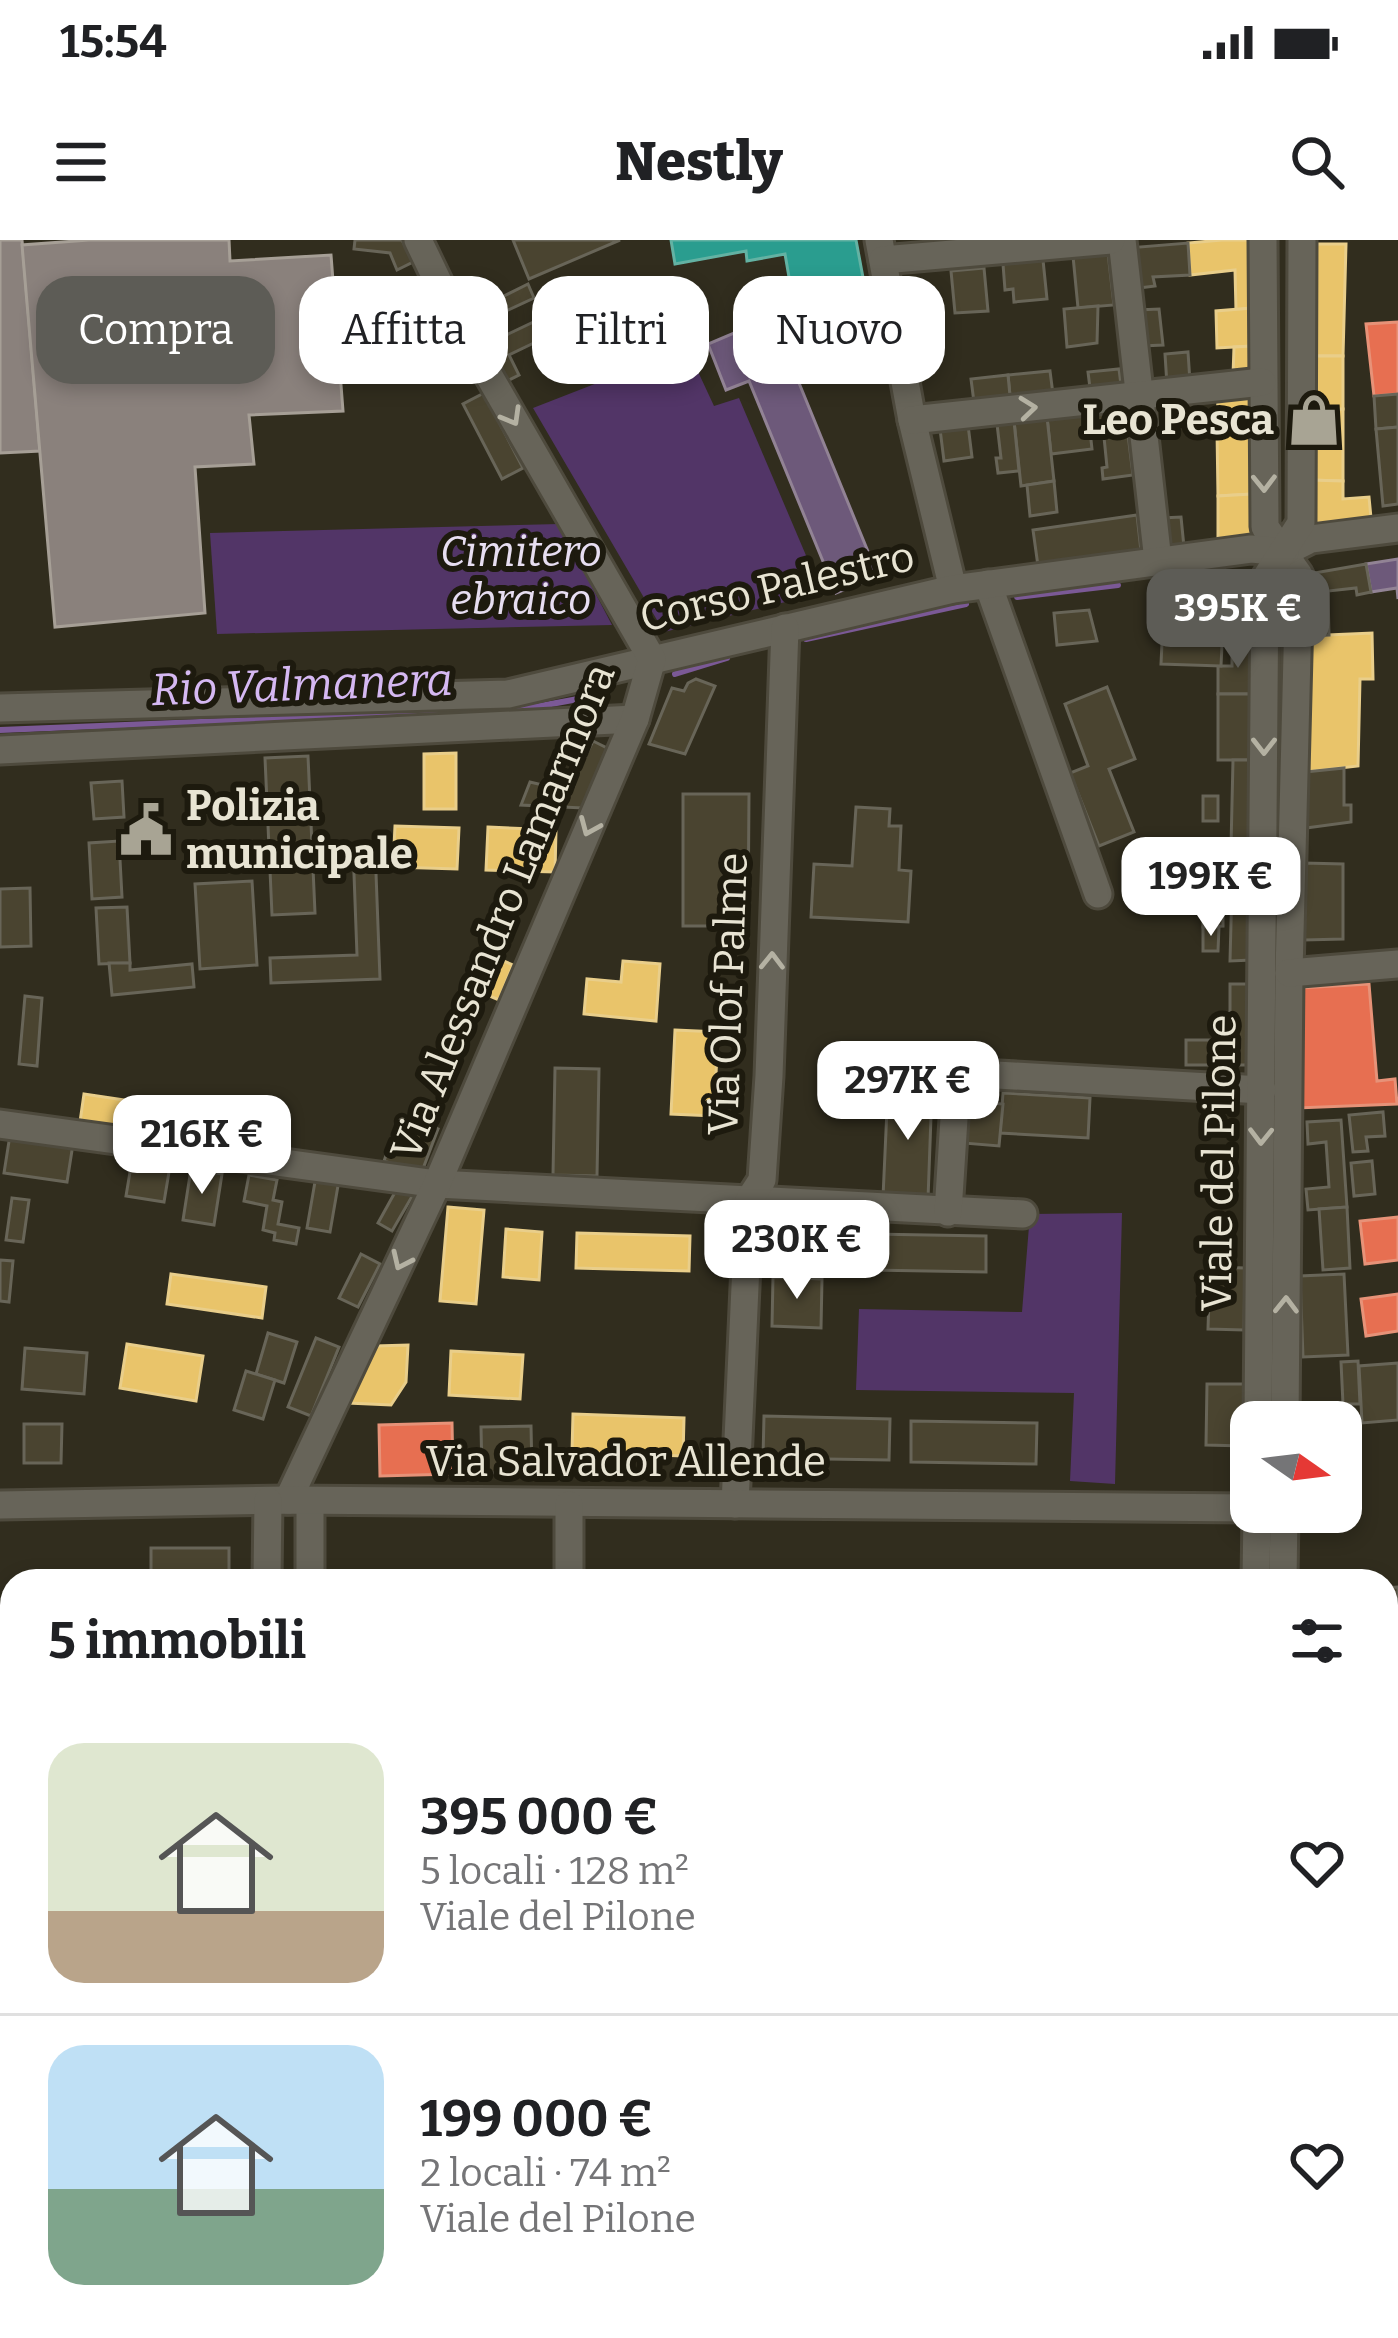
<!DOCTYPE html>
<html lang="it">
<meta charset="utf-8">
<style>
body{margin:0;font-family:Bitter,serif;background:#f2f2f2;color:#202124;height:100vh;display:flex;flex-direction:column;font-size:45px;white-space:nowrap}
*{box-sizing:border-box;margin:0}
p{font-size:39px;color:#757577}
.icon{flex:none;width:66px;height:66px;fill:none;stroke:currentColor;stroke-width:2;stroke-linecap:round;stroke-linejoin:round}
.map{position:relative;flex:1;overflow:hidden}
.drawer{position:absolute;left:0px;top:1329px;width:1398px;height:771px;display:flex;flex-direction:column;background:#fff;border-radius:36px 36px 0 0;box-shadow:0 6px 18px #0003}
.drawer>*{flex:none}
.banner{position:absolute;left:36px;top:36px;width:1326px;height:108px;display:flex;gap:24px}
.needle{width:78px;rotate:104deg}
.buttons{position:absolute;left:1230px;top:1161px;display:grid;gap:24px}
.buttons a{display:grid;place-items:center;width:132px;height:132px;border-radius:24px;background:#fff;box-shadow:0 6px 18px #0003;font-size:60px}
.price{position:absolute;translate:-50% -102px;padding:0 27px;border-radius:24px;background:#fff;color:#222;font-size:39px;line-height:78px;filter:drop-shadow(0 3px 6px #0008)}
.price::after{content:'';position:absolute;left:50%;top:72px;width:36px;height:27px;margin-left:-18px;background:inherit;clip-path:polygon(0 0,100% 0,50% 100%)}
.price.selected{background:#5d5c56;color:#fff}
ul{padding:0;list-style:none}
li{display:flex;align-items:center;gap:36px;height:300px;padding:0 48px}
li+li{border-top:3px solid #e0e0e0}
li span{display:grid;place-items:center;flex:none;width:336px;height:240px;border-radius:36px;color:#555}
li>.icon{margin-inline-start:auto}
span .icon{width:144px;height:144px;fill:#fffc;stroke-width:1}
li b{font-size:51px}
h2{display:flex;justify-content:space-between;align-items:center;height:144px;padding:0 48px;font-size:51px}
.tag{padding:0 42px;border-radius:36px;background:#fff;box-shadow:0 6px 18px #0003;font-size:42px;line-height:108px}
.tag.selected{background:#5d5c56;color:#fff}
.status{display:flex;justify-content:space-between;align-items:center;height:84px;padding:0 60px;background:#fff;direction:ltr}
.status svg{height:33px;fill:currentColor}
header{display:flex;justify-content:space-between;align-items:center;height:156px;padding:0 48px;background:#fff;font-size:54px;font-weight:800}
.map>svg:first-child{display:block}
.green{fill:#523567}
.homes{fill:#e9c46a;stroke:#e9ce8a;stroke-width:3}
.shops{fill:#e76f51;stroke:#e79278;stroke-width:3}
.offices{fill:#6d597a;stroke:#928395;stroke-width:3}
.schools{fill:#2a9d8f;stroke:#63b2a3;stroke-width:3}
.industry{fill:#8a817c;stroke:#a69f96;stroke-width:3}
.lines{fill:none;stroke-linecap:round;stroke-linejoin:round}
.stream{stroke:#7b5996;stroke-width:6}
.building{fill:#4a4430;stroke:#686558;stroke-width:3}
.minor-casing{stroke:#4e4a3d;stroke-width:33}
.minor{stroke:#676459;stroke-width:27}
.oneway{stroke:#b4b1a2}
.labels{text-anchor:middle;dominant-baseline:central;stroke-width:12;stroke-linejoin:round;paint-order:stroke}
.poi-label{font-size:42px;font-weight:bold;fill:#e8e4d3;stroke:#1d1a0e;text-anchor:end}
.park-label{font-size:42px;font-style:italic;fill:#e7def1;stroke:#1d1a0e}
.street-label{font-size:42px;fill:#e8e4d3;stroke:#1d1a0e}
.water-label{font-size:45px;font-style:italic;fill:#d5b8f2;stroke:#1d1a0e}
</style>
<div class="status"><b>15:54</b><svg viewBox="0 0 49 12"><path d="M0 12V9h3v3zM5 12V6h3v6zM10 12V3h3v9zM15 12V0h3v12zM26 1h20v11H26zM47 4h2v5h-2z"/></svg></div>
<header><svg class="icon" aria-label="menu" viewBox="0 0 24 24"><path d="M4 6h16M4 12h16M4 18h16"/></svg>Nestly<svg class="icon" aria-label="search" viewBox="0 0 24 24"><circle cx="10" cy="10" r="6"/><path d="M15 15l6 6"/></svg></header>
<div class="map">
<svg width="1398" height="2098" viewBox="0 0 1398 2098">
<rect width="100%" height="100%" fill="#312d1e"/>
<g class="green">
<path d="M687,108L714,166L739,158L822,353L664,392L533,168Z"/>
<path d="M559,284L612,385L217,394L210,293Z"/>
<path d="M1122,973L1115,1244L1070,1241L1074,1153L856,1150L859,1069L1022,1072L1030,974Z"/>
</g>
<g class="homes">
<path d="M1222,0H1252L1253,68L1236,70L1235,30L1190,35L1188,3Z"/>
<path d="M1311,4H1346L1343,116H1310Z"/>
<path d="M1253,68L1252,106L1217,108L1216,71Z"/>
<path d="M1252,106V135L1233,136L1234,107Z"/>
<path d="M1310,116H1343V169L1310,170Z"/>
<path d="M1252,154L1251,190H1217L1218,156Z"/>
<path d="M1343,169V241L1309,240L1310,170Z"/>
<path d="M1217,190H1251L1252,254L1218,256Z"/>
<path d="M1309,240L1343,241V259L1369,257L1371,278L1309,284Z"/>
<path d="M1252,254V297L1218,300V256Z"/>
<path d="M1372,393L1373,439H1360L1358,526L1305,532V396Z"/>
<path d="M456,513V569H424V514Z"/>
<path d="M395,586L459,588L457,629L393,627Z"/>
<path d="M488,587L556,590L555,632L486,630Z"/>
<path d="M480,711L513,725L499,760L466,746Z"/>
<path d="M623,721L660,724L656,781L584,774L587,739L621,742Z"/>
<path d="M675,790L718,792L714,876L671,874Z"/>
<path d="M84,854L245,878L241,906L80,882Z"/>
<path d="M448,967L484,970L476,1064L440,1061Z"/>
<path d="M506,989L542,992L539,1040L503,1037Z"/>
<path d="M577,993L690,996L689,1031L576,1028Z"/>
<path d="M171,1034L266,1047L262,1078L167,1064Z"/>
<path d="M127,1104L203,1116L196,1161L120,1148Z"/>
<path d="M408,1105L406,1142L391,1165L349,1163L375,1106Z"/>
<path d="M451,1111L523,1115L520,1159L449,1155Z"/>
<path d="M573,1174L684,1178L683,1216L572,1212Z"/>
</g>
<g class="shops">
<path d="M1398,82V154L1374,156L1366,84Z"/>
<path d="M1369,744L1377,841L1395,839L1397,864L1297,868L1298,748Z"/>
<path d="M1398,977V1020L1365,1024L1360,981Z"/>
<path d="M1398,1054V1091L1366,1096L1361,1059Z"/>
<path d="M452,1183L453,1234L380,1236L379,1185Z"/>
<path d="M1398,1598V1641H1386V1599Z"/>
<path d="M1398,1704V1903H1386V1705Z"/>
</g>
<g class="offices">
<path d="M772,77L878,336L836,353L749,141L726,150L708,104Z"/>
<path d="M1398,319V359L1397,348L1371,352L1366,324Z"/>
</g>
<g class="schools">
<path d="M671,0H856L875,102L823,111L815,69L795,72L785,14L747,21L746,11L675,24Z"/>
<path d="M1398,1447V1485L1386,1486V1448Z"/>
</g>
<g class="industry">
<path d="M0,0H22L40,211L0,213Z"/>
<path d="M89,0H229L230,21L331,15L343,171L249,175L254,224L195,227L205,373L55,387L22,5Z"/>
</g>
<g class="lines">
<g class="stream">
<path d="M1017,357L1118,345"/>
<path d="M806,399L966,364"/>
<path d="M675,434L727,418"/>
<path d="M0,490L524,469L605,454"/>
</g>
</g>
<g class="building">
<path d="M355,0H402L413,22L397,30L390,13L354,9Z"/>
<path d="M513,0H620L529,39Z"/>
<path d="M1188,3L1190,35L1153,37L1155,46L1131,49L1127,8Z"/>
<path d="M1108,13L1114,65L1078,68L1073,16Z"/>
<path d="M1043,20L1047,59L1014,62L1013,49L1005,50L1003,24Z"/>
<path d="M984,28L988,71L955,73L951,31Z"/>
<path d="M528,44L534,58L491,78L500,98L544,77L556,103L542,110L538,101L509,115L519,135L503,143L470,73Z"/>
<path d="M1098,66L1097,103L1067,107L1064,69Z"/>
<path d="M1159,69L1163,105L1142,106L1138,70Z"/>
<path d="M1188,112L1190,142L1167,145L1165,114Z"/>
<path d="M1119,129L1122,153L1091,156L1088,132Z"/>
<path d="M1050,131L1054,162L1011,166L1008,135Z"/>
<path d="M1008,135L1011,166L975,170L971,139Z"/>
<path d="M484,153L523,228L502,239L463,164Z"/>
<path d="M1398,154V187L1376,189L1374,156Z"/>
<path d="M1197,158L1199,188L1190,189L1189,184L1174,186L1171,161Z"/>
<path d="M1125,170L1133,235L1103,239L1102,228L1107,227L1104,197L1091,198L1088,173Z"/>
<path d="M1088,173L1092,209L1051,214L1047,177Z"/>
<path d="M1047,177L1054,241L1021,246L1014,181Z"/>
<path d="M1014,181L1019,231L998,233L996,218H1001L997,184Z"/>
<path d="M968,185L972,217L944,221L940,189Z"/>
<path d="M1398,187V264L1383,266L1376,189Z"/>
<path d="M1054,241L1057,272L1030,276L1027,245Z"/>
<path d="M1137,275L1141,311L1038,326L1033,290Z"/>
<path d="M1181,277L1184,307L1164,308L1162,278Z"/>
<path d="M1366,324L1371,352L1357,355L1356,348L1328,351L1329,395L1305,396L1303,335Z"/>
<path d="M1253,337L1254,358L1231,360L1230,338Z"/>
<path d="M1216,342L1218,361L1196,363L1195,344Z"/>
<path d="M1195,344L1200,396L1181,398L1178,365L1160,367L1158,348Z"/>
<path d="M1254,358V403L1232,402L1231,360Z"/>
<path d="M1089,370L1097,401L1057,405L1054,373Z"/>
<path d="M1232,402L1254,403L1253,454H1218V426H1232Z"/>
<path d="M1162,403L1222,405L1221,426L1161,424Z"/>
<path d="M696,439L715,446L685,514L649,504L672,448L684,451L688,443Z"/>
<path d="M1107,447L1135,519L1109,529L1134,592L1099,606L1070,533L1088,526L1065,464Z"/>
<path d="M1218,454H1253L1254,520H1218Z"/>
<path d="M593,501L609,509L583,568L521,565L530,542L568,551Z"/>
<path d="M308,516L315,673L272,675L265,518Z"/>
<path d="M1233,520H1254L1253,607H1231Z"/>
<path d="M1344,528V565H1351V582L1306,588L1305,532Z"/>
<path d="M122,541L124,577L94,579L91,543Z"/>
<path d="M683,554H749L748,686H683Z"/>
<rect x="1203" y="556" width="15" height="25"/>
<path d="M856,567L890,569L889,586H901L899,630L911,631L908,682L811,677L814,624L852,626Z"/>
<path d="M119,601L122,657L92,659L89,603Z"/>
<path d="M353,607H375L380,739L271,743L270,718L357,715Z"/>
<path d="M1203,607H1223V686L1203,687Z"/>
<path d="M1233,607H1253L1252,720L1230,721Z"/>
<path d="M1303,623L1343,624V699L1304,700Z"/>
<path d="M252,641L257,725L200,729L195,644Z"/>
<path d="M30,648L31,706L0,707V649Z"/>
<path d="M127,667L130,723L99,724L96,668Z"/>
<path d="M1203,687H1219L1218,711H1203Z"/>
<path d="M109,723H130V730L192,724L194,747L112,755Z"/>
<path d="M1230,744H1250V825H1186V800H1230Z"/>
<path d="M25,756L42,758L37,826L19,824Z"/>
<path d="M555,828L599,829L597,936L553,935Z"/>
<path d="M888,847L932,849L928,959L883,957Z"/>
<path d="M1003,853L1090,858L1088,898L1000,893Z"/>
<path d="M966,861L1003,864L999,906L963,903Z"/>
<path d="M1383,872L1385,896L1366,897L1368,911L1353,912L1349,875Z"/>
<path d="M400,876L438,889L421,934L384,921Z"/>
<path d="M1341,880L1347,967L1308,970L1306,949L1329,947L1326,902L1308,904L1307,882Z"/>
<path d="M10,895L73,904L67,942L4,933Z"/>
<path d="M132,920L170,926L164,962L126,956Z"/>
<path d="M1372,921L1375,954L1354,956L1351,923Z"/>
<path d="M191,929L222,934L214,985L183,980Z"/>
<path d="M249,935L277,940L273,960L282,962L278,984L299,988L296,1004L274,1000L275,993L263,990L267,966L244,961Z"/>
<path d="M316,936L339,940L330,992L307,988Z"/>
<path d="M399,945L414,953L392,991L378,983Z"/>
<path d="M12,958L29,960L23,1002L6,1000Z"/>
<path d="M1347,967L1350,1028L1323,1030L1319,969Z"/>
<path d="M870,994L986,996V1032L870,1030Z"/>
<path d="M361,1014L380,1024L358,1067L339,1058Z"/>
<path d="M0,1020L13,1021L9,1062L0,1061Z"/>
<path d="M1210,1027L1245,1028L1244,1090L1208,1089Z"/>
<path d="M1344,1034L1348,1115L1303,1117L1300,1036Z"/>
<path d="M773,1037L822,1039L821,1088L772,1086Z"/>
<path d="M268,1093L297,1102L284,1143L256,1134Z"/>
<path d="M316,1098L339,1107L311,1176L288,1167Z"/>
<path d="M25,1108L87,1113L84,1154L22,1149Z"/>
<path d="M1358,1121L1360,1164H1343L1341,1122Z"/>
<path d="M1398,1123V1180L1362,1183L1359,1126Z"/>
<path d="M246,1131L275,1140L263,1179L234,1170Z"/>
<path d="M1207,1144H1245L1244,1206L1206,1205Z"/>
<path d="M764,1176L890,1179L889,1220L763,1218Z"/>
<path d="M911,1181L1037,1183L1036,1224L911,1222Z"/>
<path d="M24,1184H62L61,1223H24Z"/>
<path d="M531,1186L532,1232L482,1233L481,1187Z"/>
<rect x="151" y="1308" width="78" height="33"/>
<path d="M1398,1347V1393L1386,1394V1348Z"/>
<rect x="150" y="2088" width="77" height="10"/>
<rect x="334" y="2088" width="39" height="10"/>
<path d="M712,2088H793V2098H711Z"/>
</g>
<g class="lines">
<g class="minor-casing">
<g id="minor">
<path d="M879,0L912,180L953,349"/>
<path d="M1122,0L1158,321"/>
<path d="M1263,0L1265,287L1299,335L1289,733L1285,1182"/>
<path d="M883,20L1111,0"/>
<path d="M912,180L1262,142"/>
<path d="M1285,312L1311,299L1398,288"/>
<path d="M988,344L1098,654"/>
<path d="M0,468L508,454L953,349L1251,309L1285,312"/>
<path d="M0,510L635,479"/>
<path d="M1289,733L1398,724"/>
<path d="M892,829L1262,850"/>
<path d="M0,884L437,944L1023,974"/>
<path d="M948,972L957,832"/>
<path d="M1258,1182L1265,339L1301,283L1302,0"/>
<path d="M288,1260L437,944L635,479L652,419L454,75L418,0"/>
<path d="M310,1261V1341"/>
<path d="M735,1264L749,960L762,940L769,836L785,388"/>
<path d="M0,1265L288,1260L1251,1268"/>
<path d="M569,1265V1341"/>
<path d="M267,1341L268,1261"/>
<path d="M1256,1341L1257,1272"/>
<path d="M1283,1341L1284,1272"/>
<path d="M1386,1514L1398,1513"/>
<path d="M0,1755H12"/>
<path d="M259,2098V2088"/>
<path d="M303,2098V2088"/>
<path d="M569,2098V2088"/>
<path d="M1246,2098V2088"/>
</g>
</g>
<use href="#minor" class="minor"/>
</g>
<defs><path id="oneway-chevron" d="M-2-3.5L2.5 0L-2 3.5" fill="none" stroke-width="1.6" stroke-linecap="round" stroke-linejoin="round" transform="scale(3)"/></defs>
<g class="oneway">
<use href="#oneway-chevron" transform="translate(1028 168) rotate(-6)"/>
<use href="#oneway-chevron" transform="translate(512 177) rotate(60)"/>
<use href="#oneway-chevron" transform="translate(1264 243) rotate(89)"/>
<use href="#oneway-chevron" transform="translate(1264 506) rotate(90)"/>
<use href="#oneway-chevron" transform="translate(589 587) rotate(113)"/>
<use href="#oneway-chevron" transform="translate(772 721) rotate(-89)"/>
<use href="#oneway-chevron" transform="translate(1261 896) rotate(91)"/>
<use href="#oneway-chevron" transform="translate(401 1021) rotate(115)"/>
<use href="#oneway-chevron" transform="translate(1286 1065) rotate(-89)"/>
</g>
<defs>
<g id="shop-bare" transform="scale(4.14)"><path d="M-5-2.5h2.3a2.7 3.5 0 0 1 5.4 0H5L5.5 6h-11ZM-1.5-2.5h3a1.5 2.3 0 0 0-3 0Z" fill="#a8a494" stroke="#1d1a0e" stroke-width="2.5" paint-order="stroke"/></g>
<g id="civic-bare" transform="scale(4.14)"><path d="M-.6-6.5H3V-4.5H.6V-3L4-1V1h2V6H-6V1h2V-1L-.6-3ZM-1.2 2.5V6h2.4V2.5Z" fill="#a8a494" stroke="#1d1a0e" stroke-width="2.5" paint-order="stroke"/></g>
</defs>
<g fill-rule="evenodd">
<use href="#shop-bare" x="1314" y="180"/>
<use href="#civic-bare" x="146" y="590"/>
</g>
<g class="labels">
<g class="poi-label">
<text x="1274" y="180">Leo Pesca</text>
<text x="186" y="566" text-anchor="start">Polizia<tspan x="186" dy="48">municipale</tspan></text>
</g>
<g class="park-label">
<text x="521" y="312">Cimitero<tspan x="521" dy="48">ebraico</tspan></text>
</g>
<g class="street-label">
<text transform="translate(777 347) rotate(-13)">Corso Palestro</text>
<text transform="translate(503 672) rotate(-68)">Via Alessandro Lamarmora</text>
<text transform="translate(728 754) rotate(-88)">Via Olof Palme</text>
<text transform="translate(1219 923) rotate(-89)">Viale del Pilone</text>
<text x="626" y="1222">Via Salvador Allende</text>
</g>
<g class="water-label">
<text transform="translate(302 445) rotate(-2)">Rio Valmanera</text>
</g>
</g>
</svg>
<div class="buttons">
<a><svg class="needle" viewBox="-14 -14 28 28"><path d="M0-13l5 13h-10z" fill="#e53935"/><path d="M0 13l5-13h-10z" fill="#757577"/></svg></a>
</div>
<b class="price selected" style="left:1238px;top:431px">395K €</b>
<b class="price" style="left:1211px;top:699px">199K €</b>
<b class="price" style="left:908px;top:903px">297K €</b>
<b class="price" style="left:202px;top:957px">216K €</b>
<b class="price" style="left:797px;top:1062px">230K €</b>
<div class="banner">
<a class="tag selected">Compra</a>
<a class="tag">Affitta</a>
<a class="tag">Filtri</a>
<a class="tag">Nuovo</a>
</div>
<section class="drawer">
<h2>5 immobili<svg class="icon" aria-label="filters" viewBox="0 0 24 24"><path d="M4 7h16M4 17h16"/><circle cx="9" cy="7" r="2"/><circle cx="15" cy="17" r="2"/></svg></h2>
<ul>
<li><span style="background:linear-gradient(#dfe7d0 70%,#b9a48a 0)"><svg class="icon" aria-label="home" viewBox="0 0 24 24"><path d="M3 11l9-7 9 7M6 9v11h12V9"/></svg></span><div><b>395 000 €</b><p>5 locali · 128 m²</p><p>Viale del Pilone</p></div><svg class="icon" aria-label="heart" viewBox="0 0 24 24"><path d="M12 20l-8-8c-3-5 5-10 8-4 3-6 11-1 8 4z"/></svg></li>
<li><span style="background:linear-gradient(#bfe0f5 60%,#7fa58c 0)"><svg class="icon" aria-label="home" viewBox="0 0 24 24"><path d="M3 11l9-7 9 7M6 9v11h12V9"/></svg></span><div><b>199 000 €</b><p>2 locali · 74 m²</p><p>Viale del Pilone</p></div><svg class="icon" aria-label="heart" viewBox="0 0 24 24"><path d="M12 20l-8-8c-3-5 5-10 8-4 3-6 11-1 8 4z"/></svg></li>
</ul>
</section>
</div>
